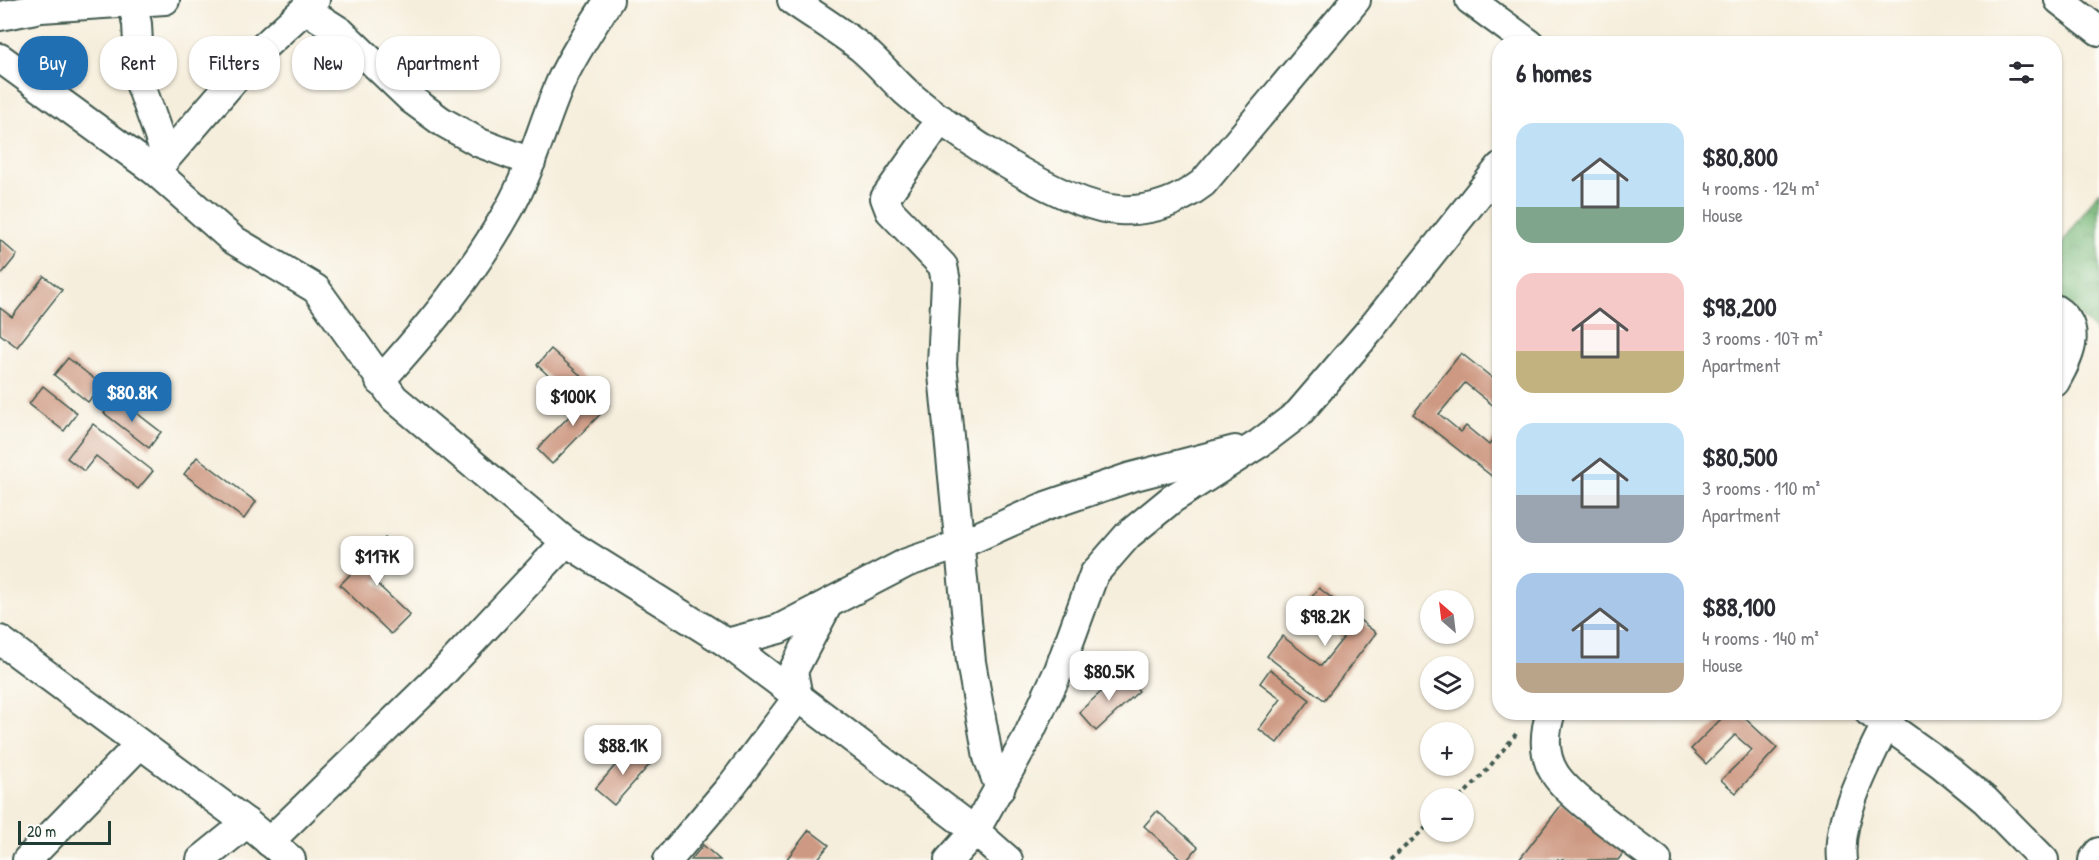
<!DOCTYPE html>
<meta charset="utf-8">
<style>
body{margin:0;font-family:"Patrick Hand",sans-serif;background:#f7f7f7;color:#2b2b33;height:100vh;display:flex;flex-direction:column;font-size:22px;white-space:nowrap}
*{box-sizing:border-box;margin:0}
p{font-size:20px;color:#7c7c81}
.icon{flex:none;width:33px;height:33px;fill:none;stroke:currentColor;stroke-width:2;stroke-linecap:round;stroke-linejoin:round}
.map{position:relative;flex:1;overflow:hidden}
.sheet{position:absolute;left:1492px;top:36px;width:570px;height:684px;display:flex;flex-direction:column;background:#fff;border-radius:24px;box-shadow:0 2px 4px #0004}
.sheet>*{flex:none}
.guide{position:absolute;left:18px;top:36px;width:570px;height:54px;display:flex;gap:12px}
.needle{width:39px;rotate:332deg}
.tools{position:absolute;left:1420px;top:590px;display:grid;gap:12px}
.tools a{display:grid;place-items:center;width:54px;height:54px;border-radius:50%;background:#fff;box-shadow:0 2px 4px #0004;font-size:30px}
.scale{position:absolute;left:18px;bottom:15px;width:93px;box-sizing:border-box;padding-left:6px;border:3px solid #1f3d34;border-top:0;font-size:16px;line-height:21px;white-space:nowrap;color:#1f3d34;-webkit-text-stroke:4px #fdfcf7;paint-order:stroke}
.price{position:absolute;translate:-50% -51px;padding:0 14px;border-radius:12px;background:#fff;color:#222;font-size:20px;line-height:39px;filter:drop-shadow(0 2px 3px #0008)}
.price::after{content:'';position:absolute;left:50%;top:36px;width:18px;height:14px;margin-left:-9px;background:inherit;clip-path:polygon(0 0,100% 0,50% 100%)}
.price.current{background:#1f6fb2;color:#fff}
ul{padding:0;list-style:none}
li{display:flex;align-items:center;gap:18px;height:150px;padding:0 24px}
li span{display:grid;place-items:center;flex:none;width:168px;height:120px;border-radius:18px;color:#555}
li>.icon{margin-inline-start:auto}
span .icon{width:72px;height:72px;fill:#fffc;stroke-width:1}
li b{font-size:26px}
h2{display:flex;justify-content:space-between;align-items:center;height:72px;padding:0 24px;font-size:26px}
.chip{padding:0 21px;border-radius:24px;background:#fff;box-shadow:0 2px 4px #0004;font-size:21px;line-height:54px}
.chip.current{background:#1f6fb2;color:#fff}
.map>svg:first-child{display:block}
.forest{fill:url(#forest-crowns);stroke:#4c7a56;stroke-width:1.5}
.building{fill:#ce9982}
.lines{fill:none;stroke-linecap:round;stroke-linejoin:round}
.minor-casing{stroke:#3f584d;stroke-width:32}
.path{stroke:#3f584d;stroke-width:4;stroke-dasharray:4.5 4.5;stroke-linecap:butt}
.minor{stroke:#fff;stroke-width:28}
</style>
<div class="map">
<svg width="2099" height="860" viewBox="0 0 2099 860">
<defs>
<pattern id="forest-crowns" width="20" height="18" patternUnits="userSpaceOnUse" patternTransform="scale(1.5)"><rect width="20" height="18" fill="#79b879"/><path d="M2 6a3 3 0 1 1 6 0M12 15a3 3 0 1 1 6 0" fill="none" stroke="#639764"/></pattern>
</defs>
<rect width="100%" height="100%" fill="#fdfcf7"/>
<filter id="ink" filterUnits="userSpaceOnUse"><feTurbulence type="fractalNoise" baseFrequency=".0167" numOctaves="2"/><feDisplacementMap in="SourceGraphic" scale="12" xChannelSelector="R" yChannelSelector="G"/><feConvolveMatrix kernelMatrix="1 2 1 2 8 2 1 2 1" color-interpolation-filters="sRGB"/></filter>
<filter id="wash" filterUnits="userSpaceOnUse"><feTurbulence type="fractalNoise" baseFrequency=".008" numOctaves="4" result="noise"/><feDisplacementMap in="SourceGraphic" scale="24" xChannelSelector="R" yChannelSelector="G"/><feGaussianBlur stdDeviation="1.35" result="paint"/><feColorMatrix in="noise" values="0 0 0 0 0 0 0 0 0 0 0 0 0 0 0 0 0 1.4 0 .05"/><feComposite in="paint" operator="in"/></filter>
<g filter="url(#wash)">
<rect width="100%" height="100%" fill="#f6eedc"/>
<path class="forest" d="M2099,191V334L2055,292V254Z"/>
<g id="blocks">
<g class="building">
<path d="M0,240L17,255L0,276Z"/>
<path d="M44,276L62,290L17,347L0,334V308L12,317Z"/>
<path d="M551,349L589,383L574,399L537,365Z"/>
<path d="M1461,353L1500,384V411L1465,383L1439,414L1461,432L1466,426L1489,445L1495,437L1500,442L1498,481L1413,414Z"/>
<path d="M68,358L102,385L88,402L54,375Z"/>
<path d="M43,386L77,413L64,431L29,404Z"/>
<path d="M594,391L609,405L552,464L537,449Z"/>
<path d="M116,397L161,432L149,448L104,413Z"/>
<path d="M93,424L153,471L138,489L96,456L84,471L67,458Z"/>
<path d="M197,457L256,502L244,519L184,474Z"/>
<path d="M385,538L402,554L375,582L410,615L391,634L340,585Z"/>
<path d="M1319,588L1376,633L1324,700L1267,656L1282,636L1321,666L1343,638L1304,607Z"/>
<path d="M1270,669L1310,700L1277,743L1259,729L1281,699L1260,683Z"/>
<path d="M1123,672L1139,691L1096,731L1079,712Z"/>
<path d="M1728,712H1738L1777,748L1736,793L1721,780L1752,750L1735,735L1706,764L1691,749Z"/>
<path d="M631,747L650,764L614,805L595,789Z"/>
<path d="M1562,804L1624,852L1618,860H1519Z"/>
<path d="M1157,811L1198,847L1187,860H1182L1144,826Z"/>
<path d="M809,830L829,845L817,860H786Z"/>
<path d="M703,845L720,860H691Z"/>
</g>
</g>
</g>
<g filter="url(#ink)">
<use href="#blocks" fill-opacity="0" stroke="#3f584d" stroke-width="1.5"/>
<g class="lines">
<g class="minor-casing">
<g id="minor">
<path d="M132,0L137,24L140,83L166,156"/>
<path d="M792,0C815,16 838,30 860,47C877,61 890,77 906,92C949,130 1062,207 1119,210C1151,212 1178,202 1203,183L1356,0"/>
<path d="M1470,0L1530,44"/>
<path d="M2059,0L2099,31"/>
<path d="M305,9L341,32L411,99L441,121L480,143L531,162"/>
<path d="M0,16L41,8L165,0"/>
<path d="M0,58L155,171L232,239L316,289L394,398L566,542L727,643L975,831L1008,860"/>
<path d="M941,119L885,198L890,211L943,266L946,282L942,364L971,662L988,757L1000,789"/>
<path d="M155,171L258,52L315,0"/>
<path d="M2055,309C2085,328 2068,359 2055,382"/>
<path d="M380,381C428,328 474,272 509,209C532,168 543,122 562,79C575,51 593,25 609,0"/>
<path d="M0,640L247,823L291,860"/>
<path d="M727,643L779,629L906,563L961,544L1046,506L1131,477L1235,450"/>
<path d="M1551,712C1544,733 1543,755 1555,774C1571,799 1632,840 1657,860"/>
<path d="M1869,712L1941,764L1985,800L2044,860"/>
<path d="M269,842L437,679L566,542"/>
<path d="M27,860L139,745"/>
<path d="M201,860L247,823"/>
<path d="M668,860L732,785L798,697L793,671L828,604"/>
<path d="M949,860L975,831L1027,738L1059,670L1094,574L1128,535L1172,499L1260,443L1298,414L1371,329L1500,167"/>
<path d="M1842,860C1837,814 1872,754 1892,712"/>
<path d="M2093,860L2099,852"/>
</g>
</g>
<g class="path">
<path d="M1460,798L1486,771L1516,734"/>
<path d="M1390,860L1431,823"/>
</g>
<use href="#minor" class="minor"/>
</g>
</g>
</svg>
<div class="tools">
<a><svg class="needle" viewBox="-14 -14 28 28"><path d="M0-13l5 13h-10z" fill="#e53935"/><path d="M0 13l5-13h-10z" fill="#7c7c81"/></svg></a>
<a><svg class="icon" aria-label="layers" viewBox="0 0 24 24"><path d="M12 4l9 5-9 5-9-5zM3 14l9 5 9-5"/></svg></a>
<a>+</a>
<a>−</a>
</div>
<div class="scale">20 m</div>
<b class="price current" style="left:132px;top:423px">$80.8K</b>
<b class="price" style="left:573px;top:427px">$100K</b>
<b class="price" style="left:377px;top:587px">$117K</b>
<b class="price" style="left:1325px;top:647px">$98.2K</b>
<b class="price" style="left:1109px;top:702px">$80.5K</b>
<b class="price" style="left:623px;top:776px">$88.1K</b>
<div class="guide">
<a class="chip current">Buy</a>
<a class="chip">Rent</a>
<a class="chip">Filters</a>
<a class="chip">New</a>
<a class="chip">Apartment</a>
</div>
<section class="sheet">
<h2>6 homes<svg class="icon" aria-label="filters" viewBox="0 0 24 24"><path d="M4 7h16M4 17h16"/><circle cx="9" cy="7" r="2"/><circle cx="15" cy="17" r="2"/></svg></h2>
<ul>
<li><span style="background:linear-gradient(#bfe0f5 70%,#7fa58c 0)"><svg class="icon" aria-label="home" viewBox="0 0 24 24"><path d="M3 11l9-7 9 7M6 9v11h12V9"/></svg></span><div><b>$80,800</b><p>4 rooms · 124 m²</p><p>House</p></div></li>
<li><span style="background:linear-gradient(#f6c9c9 65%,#c2b280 0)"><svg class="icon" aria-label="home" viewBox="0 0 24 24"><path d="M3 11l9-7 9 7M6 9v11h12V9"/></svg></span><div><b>$98,200</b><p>3 rooms · 107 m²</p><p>Apartment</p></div></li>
<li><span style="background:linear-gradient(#bfe0f5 60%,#9aa5b1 0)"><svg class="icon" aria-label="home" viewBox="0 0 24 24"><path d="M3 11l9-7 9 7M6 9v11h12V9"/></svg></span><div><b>$80,500</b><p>3 rooms · 110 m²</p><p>Apartment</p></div></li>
<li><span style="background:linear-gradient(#a9c7e8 75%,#b9a48a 0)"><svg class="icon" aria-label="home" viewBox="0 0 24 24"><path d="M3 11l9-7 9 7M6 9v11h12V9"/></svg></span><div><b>$88,100</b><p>4 rooms · 140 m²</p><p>House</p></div></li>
</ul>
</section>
</div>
